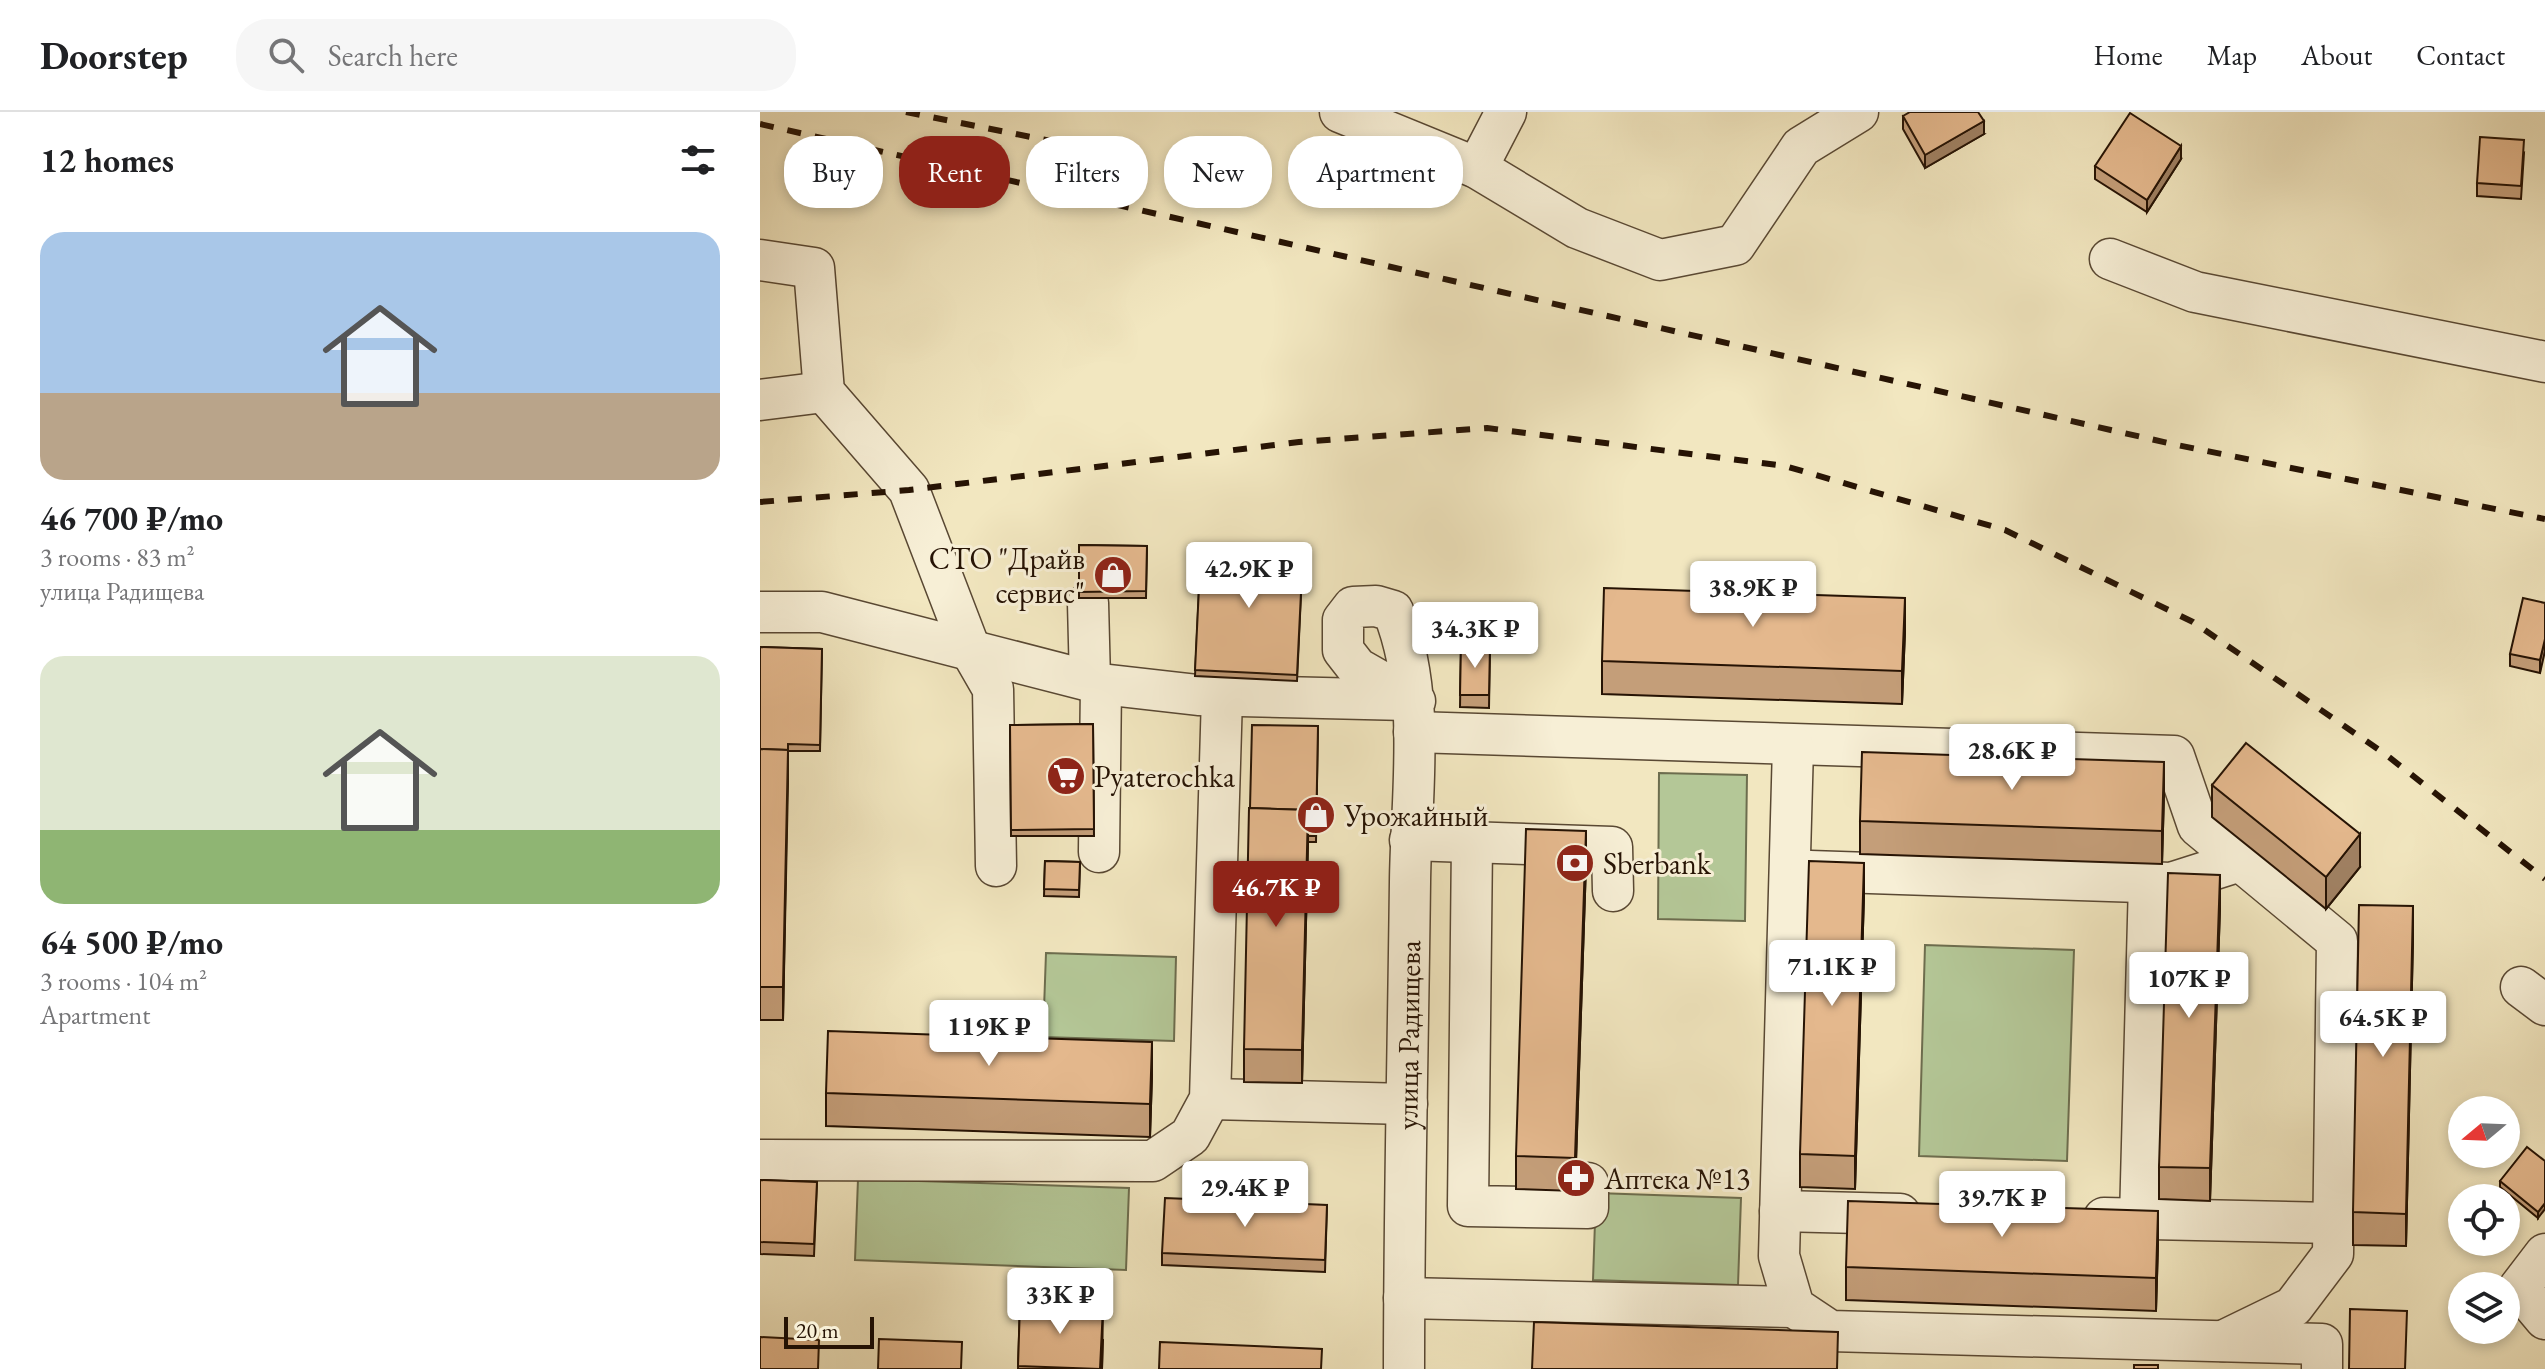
<!DOCTYPE html>
<meta charset="utf-8">
<style>
body{margin:0;font-family:"EB Garamond",serif;background:#f6f6f6;color:#202124;height:100vh;display:flex;flex-direction:column;font-size:30px;white-space:nowrap}
*{box-sizing:border-box;margin:0}
p{font-size:26px;color:#757577}
.icon{flex:none;width:44px;height:44px;fill:none;stroke:currentColor;stroke-width:2;stroke-linecap:round;stroke-linejoin:round}
.map{position:relative;flex:1;overflow:hidden}
.panel{display:flex;flex-direction:column;background:#fff;width:760px}
.panel>*{flex:none}
.guide{position:absolute;left:24px;top:24px;width:760px;height:72px;display:flex;gap:16px}
.needle{width:52px;rotate:251deg}
.controls{position:absolute;left:1688px;top:984px;display:grid;gap:16px}
.controls a{display:grid;place-items:center;width:72px;height:72px;border-radius:50%;background:#fff;box-shadow:0 4px 12px #0003;font-size:40px}
.scale{position:absolute;left:24px;bottom:20px;width:90px;box-sizing:border-box;padding-left:8px;border:4px solid #261304;border-top:0;font-size:22px;line-height:28px;white-space:nowrap;color:#261304;-webkit-text-stroke:6px #f7efd6;paint-order:stroke}
.price{position:absolute;translate:-50% -68px;padding:0 18px;border-radius:8px;background:#fff;color:#222;font-size:26px;line-height:52px;filter:drop-shadow(0 2px 4px #0008)}
.price::after{content:'';position:absolute;left:50%;top:48px;width:24px;height:18px;margin-left:-12px;background:inherit;clip-path:polygon(0 0,100% 0,50% 100%)}
.price.selected{background:#8f2418;color:#fff}
ul{padding:0;list-style:none}
li{display:grid;align-content:center;gap:16px;height:424px;padding:0 40px}
li span{display:grid;place-items:center;height:248px;border-radius:24px;color:#555}
li>.icon{margin-inline-start:auto}
span .icon{width:144px;height:144px;fill:#fffc;stroke-width:1}
li b{font-size:34px}
h2{display:flex;justify-content:space-between;align-items:center;height:96px;padding:0 40px;font-size:34px}
.pill{padding:0 28px;border-radius:32px;background:#fff;box-shadow:0 4px 12px #0003;font-size:28px;line-height:72px}
.pill.selected{background:#8f2418;color:#fff}
header{display:flex;align-items:center;gap:48px;box-sizing:border-box;height:112px;padding:0 40px;background:#fff;border-bottom:2px solid #e0e0e0}
header strong{font-size:38px}
nav{display:flex;gap:44px;margin-inline-start:auto;font-size:28px}
.search{width:560px;height:72px;background:#f6f6f6;display:flex;align-items:center;gap:20px;box-sizing:border-box;padding:0 28px;border-radius:32px;color:#757577;font-size:30px}
main{display:flex;flex:1;min-height:0}
.map>svg:first-child{display:block}
.green{fill:#b4c797;stroke:#6d6d4e;stroke-width:2}
.lines{fill:none;stroke-linecap:round;stroke-linejoin:round}
.minor-casing{stroke:#594833;stroke-width:43}
.minor{stroke:#f7efd6;stroke-width:40}
.rail{stroke:#261304;stroke-width:6;stroke-dasharray:14 14;stroke-linecap:butt}
.wall{fill:#c49e79;stroke:#261304;stroke-width:2}
.shaded-wall{fill:#a08163;stroke:#261304;stroke-width:2}
.building{fill:#e4b88d;stroke:#261304;stroke-width:2}
.labels{text-anchor:middle;dominant-baseline:central;stroke-width:6;stroke-linejoin:round;paint-order:stroke}
.poi-label{font-size:30px;fill:#261304;stroke:#f7efd6;text-anchor:start}
.street-label{font-size:30px;fill:#261304;stroke:#f7efd6}
</style>
<header>
<strong>Doorstep</strong>
<div class="search"><svg class="icon" aria-label="search" viewBox="0 0 24 24"><circle cx="10" cy="10" r="6"/><path d="M15 15l6 6"/></svg>Search here</div>
<nav><a>Home</a><a>Map</a><a>About</a><a>Contact</a></nav>
</header>
<main>
<section class="panel">
<h2>12 homes<svg class="icon" aria-label="filters" viewBox="0 0 24 24"><path d="M4 7h16M4 17h16"/><circle cx="9" cy="7" r="2"/><circle cx="15" cy="17" r="2"/></svg></h2>
<ul>
<li><span style="background:linear-gradient(#a9c7e8 65%,#b9a48a 0)"><svg class="icon" aria-label="home" viewBox="0 0 24 24"><path d="M3 11l9-7 9 7M6 9v11h12V9"/></svg></span><div><b>46 700 ₽/mo</b><p>3 rooms · 83 m²</p><p>улица Радищева</p></div></li>
<li><span style="background:linear-gradient(#dfe7d0 70%,#8fb573 0)"><svg class="icon" aria-label="home" viewBox="0 0 24 24"><path d="M3 11l9-7 9 7M6 9v11h12V9"/></svg></span><div><b>64 500 ₽/mo</b><p>3 rooms · 104 m²</p><p>Apartment</p></div></li>
</ul>
</section>
<div class="map">
<svg width="1785" height="1257" viewBox="0 0 1785 1257">
<rect width="100%" height="100%" fill="#f2e7c0"/>
<filter id="stains"><feTurbulence type="fractalNoise" baseFrequency=".0025" numOctaves="4"/><feColorMatrix values="0 0 0 0 .2 0 0 0 0 .09 0 0 0 0 .02 0 0 0 .5 -.17"/></filter>
<radialGradient id="worn" r=".72"><stop offset=".6" stop-color="#630" stop-opacity="0"/><stop offset="1" stop-color="#630" stop-opacity=".3"/></radialGradient>
<g class="green">
<path d="M899,661L987,663L985,809L898,807Z"/>
<path d="M1165,833L1314,838L1307,1049L1159,1044Z"/>
<path d="M286,841L416,845L414,929L283,925Z"/>
<path d="M98,1067L369,1076L366,1158L95,1148Z"/>
<path d="M836,1081L981,1086L978,1173L833,1168Z"/>
</g>
<g class="lines">
<g class="minor-casing">
<g id="minor">
<path d="M580,0L717,56L817,116L900,148L975,133L1041,35L1098,0"/>
<path d="M717,56L746,0"/>
<path d="M1350,147L1435,180L1785,250"/>
<path d="M0,148L54,156L64,280L149,378L210,537L233,577L236,754"/>
<path d="M0,288L64,280"/>
<path d="M328,491L330,569"/>
<path d="M0,500H62L341,572L438,583L647,588"/>
<path d="M654,620L1414,644L1438,714L1577,829L1573,1142L1533,1195L1463,1229"/>
<path d="M1033,634L1019,1144L1034,1195L1070,1219L1562,1232V1257"/>
<path d="M650,728L852,735L853,779"/>
<path d="M712,730L708,1094L828,1096V1071"/>
<path d="M339,740L341,572"/>
<path d="M1050,759L1411,771L1480,749"/>
<path d="M1761,875L1785,893"/>
<path d="M450,987L647,992"/>
<path d="M0,1048L393,1049L430,1024L450,987L462,584"/>
<path d="M1020,1099L1140,1102"/>
<path d="M1344,1106L1573,1111"/>
<path d="M1380,1107L1389,770"/>
<path d="M1785,1142L1759,1176L1785,1207"/>
<path d="M644,1186L1034,1195"/>
<path id="s1" d="M644,1257C644,1095 648,932 650,770C651,680 667,584 633,499L616,494L593,495L583,508V538L597,556L655,589"/>
</g>
</g>
<use href="#minor" class="minor"/>
<g class="rail">
<path d="M146,0L366,44"/>
<path d="M0,12L1417,333L1785,407"/>
<path d="M0,390L149,378L539,330L727,316L1025,354L1245,418L1433,510L1625,642L1785,767"/>
</g>
</g>
<g class="wall">
<path d="M1143,4L1224,22L1165,56L1143,17Z"/>
<path d="M1764,41L1761,87L1717,84V71Z"/>
<path d="M1421,47L1387,100L1335,67V54Z"/>
<path d="M319,433L387,434L386,486H319Z"/>
<path d="M441,434L543,439L537,569L435,564Z"/>
<path d="M1785,491L1780,561L1750,554V542Z"/>
<path d="M1145,519L1142,592L842,582V549Z"/>
<path d="M701,532L730,533L729,596L700,595Z"/>
<path d="M0,535L62,537L60,639H28L23,908H0Z"/>
<path d="M333,612L334,724H251L250,613Z"/>
<path d="M558,614L556,730H548L542,971L484,970V937Z"/>
<path d="M1452,673L1600,755L1566,797L1452,705Z"/>
<path d="M1404,682L1402,752L1100,742V709Z"/>
<path d="M285,749L320,750L319,785L284,784Z"/>
<path d="M826,752L815,1079L756,1077V1044Z"/>
<path d="M1104,783L1095,1077L1040,1075V1042Z"/>
<path d="M1460,796L1450,1089L1399,1087V1055Z"/>
<path d="M1653,827L1646,1134L1593,1133V1100Z"/>
<path d="M392,963L390,1025L66,1014V981Z"/>
<path d="M1785,1049L1778,1106L1740,1075V1069Z"/>
<path d="M0,1068L57,1070L54,1144L0,1142Z"/>
<path d="M567,1093L565,1160L402,1153V1141Z"/>
<path d="M1398,1132L1396,1199L1086,1188V1155Z"/>
<path d="M260,1192L343,1228L342,1257H258Z"/>
</g>
<g class="shaded-wall">
<path d="M1224,9V22L1165,56V43Z"/>
<path d="M1421,34V47L1387,100V88Z"/>
<path d="M1145,486V519L1142,592V559Z"/>
<path d="M1785,527V539L1780,561V548Z"/>
<path d="M28,638V671L23,908V875Z"/>
<path d="M1404,650V682L1402,752V719Z"/>
<path d="M548,698V730L542,971V938Z"/>
<path d="M826,719V752L815,1079V1046Z"/>
<path d="M1600,722V755L1566,797V765Z"/>
<path d="M1104,751V783L1095,1077V1044Z"/>
<path d="M1460,763V796L1450,1089V1056Z"/>
<path d="M1653,794V827L1646,1134V1102Z"/>
<path d="M392,930V963L390,1025V992Z"/>
<path d="M1785,1091V1097L1778,1106V1100Z"/>
<path d="M1398,1099V1132L1396,1199V1166Z"/>
<path d="M343,1195L342,1257H340Z"/>
</g>
<g class="building">
<path d="M1150,0H1218L1224,9L1165,43L1143,4Z"/>
<path d="M1370,1L1421,34L1387,88L1335,54Z"/>
<path d="M1720,25L1764,28L1761,74L1717,71Z"/>
<path d="M319,433L387,434L386,479L319,480Z"/>
<path d="M441,434L543,439L537,563L435,558Z"/>
<path d="M844,476L1145,486L1142,559L842,549Z"/>
<path d="M1763,486L1785,491V527L1780,548L1750,542Z"/>
<path d="M701,532L730,533L729,583H700Z"/>
<path d="M0,535L62,537L60,633L28,632V664V638L0,637Z"/>
<path d="M333,612L334,717L251,718L250,613Z"/>
<path d="M492,613L558,614L556,724H548V698L490,696Z"/>
<path d="M1486,631L1600,722L1566,765L1452,673Z"/>
<path d="M0,637L28,638L23,875H0Z"/>
<path d="M1102,640L1404,650L1402,719L1100,709Z"/>
<path d="M489,696L548,698L542,938L484,937Z"/>
<path d="M766,717L826,719L815,1046L756,1044Z"/>
<path d="M285,749L320,750L319,778L284,777Z"/>
<path d="M1049,749L1104,751L1095,1044L1040,1042Z"/>
<path d="M1408,761L1460,763L1450,1056L1399,1055Z"/>
<path d="M1599,793L1653,794L1646,1102L1593,1100Z"/>
<path d="M68,919L392,930L390,992L66,981Z"/>
<path d="M1767,1035L1785,1049V1091L1778,1100L1740,1069Z"/>
<path d="M0,1068L57,1070L54,1132L0,1130Z"/>
<path d="M405,1086L567,1093L565,1148L402,1141Z"/>
<path d="M1088,1089L1398,1099L1396,1166L1086,1155Z"/>
<path d="M260,1192L343,1195L340,1257L258,1254Z"/>
<path d="M1590,1197L1647,1199L1645,1257H1589Z"/>
<path d="M774,1210L1078,1220L1077,1257H772Z"/>
<path d="M0,1225L59,1228L58,1257H0Z"/>
<path d="M119,1227L202,1230L201,1257H118Z"/>
<path d="M400,1230L562,1237L561,1257H399Z"/>
<rect x="1374" y="1253" width="24" height="4"/>
</g>
<defs>
<g id="shop-disc" transform="scale(2)"><circle r="9.5" fill="#8f2418" stroke="#f7efd6"/><path d="M-5-2.5h2.3a2.7 3.5 0 0 1 5.4 0H5L5.5 6h-11ZM-1.5-2.5h3a1.5 2.3 0 0 0-3 0Z" fill="#fff"/></g>
<g id="supermarket-disc" transform="scale(2)"><circle r="9.5" fill="#8f2418" stroke="#f7efd6"/><path d="M-6-5.5h2.5l.6 2H6L4.5 2H-2.5L-4.4-4H-6ZM-1.5 3.2a1.3 1.3 0 1 0 .1 0ZM3 3.2a1.3 1.3 0 1 0 .1 0Z" fill="#fff"/></g>
<g id="bank-disc" transform="scale(2)"><circle r="9.5" fill="#8f2418" stroke="#f7efd6"/><path d="M-6-4H6V4H-6ZM0-2.3a2.3 2.3 0 1 0 0 4.6a2.3 2.3 0 1 0 0-4.6Z" fill="#fff"/></g>
<g id="pharmacy-disc" transform="scale(2)"><circle r="9.5" fill="#8f2418" stroke="#f7efd6"/><path d="M-2-6h4v4h4v4h-4v4h-4v-4h-4v-4h4Z" fill="#fff"/></g>
</defs>
<g fill-rule="evenodd">
<use href="#shop-disc" x="353" y="463"/>
<use href="#supermarket-disc" x="306" y="664"/>
<use href="#shop-disc" x="556" y="703"/>
<use href="#bank-disc" x="815" y="751"/>
<use href="#pharmacy-disc" x="816" y="1066"/>
</g>
<g class="labels">
<g class="poi-label">
<text x="325" y="446" text-anchor="end">СТО "Драйв<tspan x="325" dy="34">сервис"</tspan></text>
<text x="334" y="664">Pyaterochka</text>
<text x="584" y="703">Урожайный</text>
<text x="843" y="751">Sberbank</text>
<text x="844" y="1066">Аптека №13</text>
</g>
<g class="street-label">
<text stroke="none"><textPath href="#s1" startOffset="334">улица Радищева</textPath></text>
</g>
</g>
<rect width="100%" height="100%" filter="url(#stains)"/>
<rect width="100%" height="100%" fill="url(#worn)"/>
</svg>
<div class="controls">
<a><svg class="needle" viewBox="-14 -14 28 28"><path d="M0-13l5 13h-10z" fill="#e53935"/><path d="M0 13l5-13h-10z" fill="#757577"/></svg></a>
<a><svg class="icon" aria-label="locate" viewBox="0 0 24 24"><circle cx="12" cy="12" r="6"/><path d="M12 2v4M12 18v4M2 12h4M18 12h4"/></svg></a>
<a><svg class="icon" aria-label="layers" viewBox="0 0 24 24"><path d="M12 4l9 5-9 5-9-5zM3 14l9 5 9-5"/></svg></a>
</div>
<div class="scale">20 m</div>
<b class="price" style="left:489px;top:498px">42.9K ₽</b>
<b class="price" style="left:993px;top:517px">38.9K ₽</b>
<b class="price" style="left:715px;top:558px">34.3K ₽</b>
<b class="price" style="left:1252px;top:680px">28.6K ₽</b>
<b class="price selected" style="left:516px;top:817px">46.7K ₽</b>
<b class="price" style="left:1072px;top:896px">71.1K ₽</b>
<b class="price" style="left:1429px;top:908px">107K ₽</b>
<b class="price" style="left:1623px;top:947px">64.5K ₽</b>
<b class="price" style="left:229px;top:956px">119K ₽</b>
<b class="price" style="left:485px;top:1117px">29.4K ₽</b>
<b class="price" style="left:1242px;top:1127px">39.7K ₽</b>
<b class="price" style="left:300px;top:1224px">33K ₽</b>
<div class="guide">
<a class="pill">Buy</a>
<a class="pill selected">Rent</a>
<a class="pill">Filters</a>
<a class="pill">New</a>
<a class="pill">Apartment</a>
</div>
</div>
</main>
